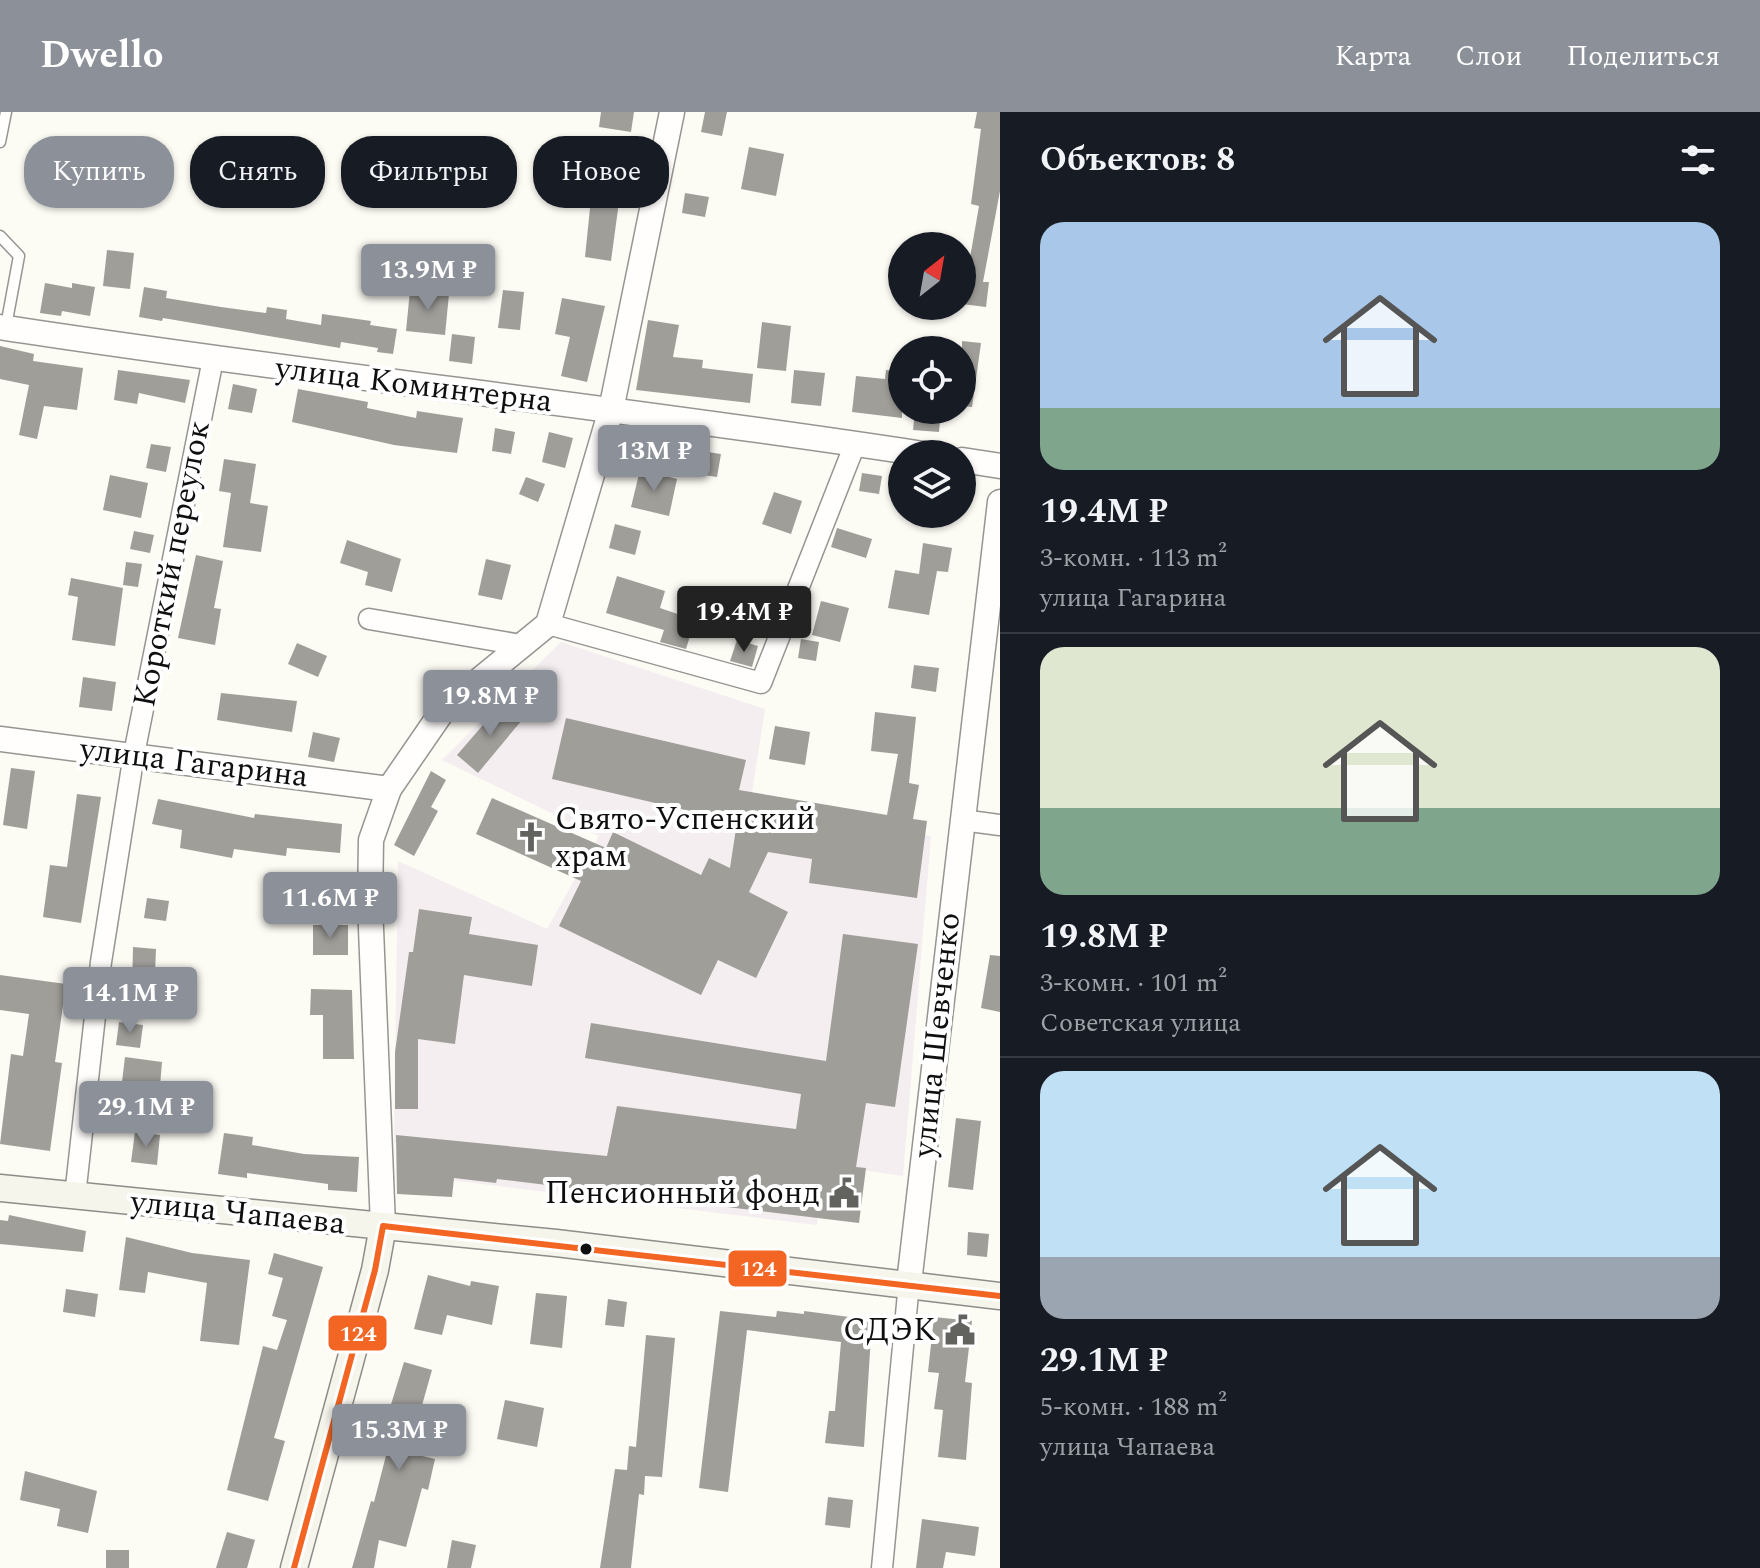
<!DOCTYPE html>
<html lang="ru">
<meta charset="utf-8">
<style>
body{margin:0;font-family:Spectral,serif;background:#20242c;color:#f1f3f6;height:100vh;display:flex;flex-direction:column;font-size:30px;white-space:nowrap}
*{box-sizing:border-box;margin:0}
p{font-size:26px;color:#9ea1a6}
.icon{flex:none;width:44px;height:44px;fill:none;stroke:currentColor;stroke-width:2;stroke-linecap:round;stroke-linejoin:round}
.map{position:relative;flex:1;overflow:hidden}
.drawer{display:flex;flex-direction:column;background:#171b24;width:760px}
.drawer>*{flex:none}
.hud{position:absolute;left:24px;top:24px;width:760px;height:72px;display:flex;gap:16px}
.needle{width:52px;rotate:31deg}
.controls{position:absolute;left:888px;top:120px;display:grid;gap:16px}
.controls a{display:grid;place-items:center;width:88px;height:88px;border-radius:50%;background:#171b24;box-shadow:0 2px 6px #0004;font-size:40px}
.price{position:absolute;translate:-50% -68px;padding:0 18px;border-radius:8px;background:#8c9099;color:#fff;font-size:26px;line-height:52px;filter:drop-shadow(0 2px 4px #0008)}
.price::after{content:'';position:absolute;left:50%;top:48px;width:24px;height:18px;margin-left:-12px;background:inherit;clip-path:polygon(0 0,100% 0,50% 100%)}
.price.selected{background:#222;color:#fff}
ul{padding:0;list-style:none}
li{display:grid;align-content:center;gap:16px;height:424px;padding:0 40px}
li+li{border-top:2px solid #363941}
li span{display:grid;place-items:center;height:248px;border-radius:24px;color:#555}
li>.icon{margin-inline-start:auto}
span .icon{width:144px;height:144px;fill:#fffc;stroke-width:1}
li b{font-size:34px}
h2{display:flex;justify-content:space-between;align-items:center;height:96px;padding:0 40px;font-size:34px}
.pill{padding:0 28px;border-radius:32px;background:#171b24;box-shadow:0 2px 6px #0004;font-size:28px;line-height:72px}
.pill.selected{background:#8c9099;color:#fff}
header{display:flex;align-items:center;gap:48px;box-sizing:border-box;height:112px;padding:0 40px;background:#8c9099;color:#fff}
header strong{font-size:38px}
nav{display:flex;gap:44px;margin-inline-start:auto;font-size:28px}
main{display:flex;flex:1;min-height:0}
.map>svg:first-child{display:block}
.industrial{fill:#f4eef1}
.building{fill:#a09e99}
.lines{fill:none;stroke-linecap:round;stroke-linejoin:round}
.service-casing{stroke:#969592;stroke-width:13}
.minor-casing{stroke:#969592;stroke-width:23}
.tertiary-casing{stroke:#969592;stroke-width:27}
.secondary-casing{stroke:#8c8c89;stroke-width:29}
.service{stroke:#fffefd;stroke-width:10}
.minor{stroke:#fffefd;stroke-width:20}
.tertiary{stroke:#fffefd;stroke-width:24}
.secondary{stroke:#f5f5eb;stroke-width:26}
.bus-1-casing{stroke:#fff;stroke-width:12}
.bus-1{stroke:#f26522;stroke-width:6}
.bus-dot{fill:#0f0f0f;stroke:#fff;stroke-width:3}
.labels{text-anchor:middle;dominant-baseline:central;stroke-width:8;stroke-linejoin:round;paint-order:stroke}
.street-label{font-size:32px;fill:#0f0f0f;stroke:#fff}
.poi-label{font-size:32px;fill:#0f0f0f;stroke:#fff;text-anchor:end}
.line-badge{stroke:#fff;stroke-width:3}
.badge-label{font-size:22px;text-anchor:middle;font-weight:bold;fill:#fff}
</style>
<header>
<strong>Dwello</strong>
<nav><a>Карта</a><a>Слои</a><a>Поделиться</a></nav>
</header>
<main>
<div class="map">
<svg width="1000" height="1456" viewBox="0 0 1000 1456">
<rect width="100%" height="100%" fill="#fcfbf4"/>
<path class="industrial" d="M561,530L765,597L750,693L931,724L903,1064L822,1052L817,1113L433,1066L436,1032L394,1031L398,749L547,817L599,724L442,648Z"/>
<g class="building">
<path d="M601,0H634L631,20L599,15Z"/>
<path d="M705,0H727L722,24L701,20Z"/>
<path d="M977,0H1000V79L983,170H989L986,195L962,192L979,94L971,92L981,17L974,16Z"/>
<path d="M749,35L784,42L776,84L741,77Z"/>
<path d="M594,57L623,60L611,149L585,145Z"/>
<path d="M685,81L709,85L705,105L682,101Z"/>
<path d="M107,138L134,141L130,177L103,174Z"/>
<path d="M45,171L72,176V171L95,175L90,204L62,199L61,204L40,201Z"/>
<path d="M144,175L167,179L166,186L221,195L266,201L267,195L287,198L286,207L321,213L322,202L371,209L370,213L397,217L393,242L377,240L378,236L341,230L340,236L163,206L162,209L139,205Z"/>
<path d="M410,178L449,182L445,223L406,219Z"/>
<path d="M503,178L524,180L520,218L498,216Z"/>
<path d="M562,186L605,194L587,270L561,264L570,225L555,222Z"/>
<path d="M648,208L679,213L673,245L703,248L702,256L753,262L750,291L636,278Z"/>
<path d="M762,210L791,214L786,259L757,256Z"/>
<path d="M452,222L475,225L472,252L449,249Z"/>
<path d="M962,229L981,231L972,295L962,294Z"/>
<path d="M0,234L34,242L33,249L83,256L77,298L44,294L37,327L19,323L29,273L0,267Z"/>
<path d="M118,258L190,268L185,291L139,281L137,292L114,288Z"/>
<path d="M794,258L825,261L821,294L791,291Z"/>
<path d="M886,258L902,260V306L852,300L856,264L885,267Z"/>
<path d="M233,272L257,277L252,301L228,297Z"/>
<path d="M298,277L368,290L367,296L416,306L417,299L463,306L457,341L394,333L292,310Z"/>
<path d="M915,298H941L939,320L913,318Z"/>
<path d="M495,316L515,320L511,342L492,339Z"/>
<path d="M549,320L573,326L565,356L542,350Z"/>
<path d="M151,332L171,335L166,360L146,356Z"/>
<path d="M688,337L721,342L717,365L684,360Z"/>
<path d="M224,347L256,352L250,391L268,394L261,440L223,435L231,381L219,379Z"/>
<path d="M640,358L677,367L669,404L631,395Z"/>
<path d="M862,361L882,364L879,382L859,379Z"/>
<path d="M110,363L148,371L141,406L103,398Z"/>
<path d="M526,365L545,372L538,390L519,382Z"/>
<path d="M774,380L802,389L791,422L762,412Z"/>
<path d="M615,412L641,419L635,443L609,436Z"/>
<path d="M837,416L872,427L866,446L831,435Z"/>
<path d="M134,419L154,423L150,441L130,437Z"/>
<path d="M347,428L401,447L392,480L365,473L368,460L340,451Z"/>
<path d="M923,431L952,436L948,460L937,459L929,503L888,496L895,458L919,462Z"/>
<path d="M196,443L223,449L214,496L221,497L215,533L178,526Z"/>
<path d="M486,447L511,453L502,488L478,483Z"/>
<path d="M126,450L142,452L138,475L123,473Z"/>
<path d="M617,464L665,479L660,496L695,508L686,537L660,530L664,518L606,501Z"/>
<path d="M71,466L123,476L115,534L72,528L78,485L68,483Z"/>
<path d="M712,478L737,486L731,503L707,495Z"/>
<path d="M821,489L849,496L840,530L812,523Z"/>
<path d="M801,527L819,530L816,549L798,546Z"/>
<path d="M737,528L758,534L752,555L730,549Z"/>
<path d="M297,531L327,544L318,565L288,552Z"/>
<path d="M914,553L939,556L936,580L911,576Z"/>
<path d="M83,565L116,570L112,599L79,595Z"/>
<path d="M221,581L297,589L292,620L217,608Z"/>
<path d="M502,591L522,608L478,661L457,643Z"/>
<path d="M875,600L916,605L909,671L919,673L913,707L927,709L917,786L809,771L812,747L768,740L749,780L788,800L756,866L718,848L701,883L559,814L581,769L476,722L492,686L606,736L613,720L701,763L709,746L730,756L737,710L552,667L566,606L746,648L739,678L887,703L898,642L871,639Z"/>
<path d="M775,614L810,620L805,653L769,647Z"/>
<path d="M313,620L340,626L334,650L308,645Z"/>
<path d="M11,656L35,659L27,717L3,713Z"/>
<path d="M431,659L446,668L431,695L438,699L414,744L394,733Z"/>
<path d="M77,682L101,685L81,811L43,805L50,753L67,755Z"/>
<path d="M158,687L254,706L255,702L342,712L340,741L287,736L286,744L234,737L232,746L180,736L182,718L152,712Z"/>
<path d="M147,786L169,789L166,809L144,806Z"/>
<path d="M419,797L472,805L469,822L538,833L532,874L464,863L455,932L418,927V997H395V940L409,840H413Z"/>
<rect x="313" y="813" width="35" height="30"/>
<path d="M843,822L918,832L895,995L866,991L856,1055L866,1056L859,1111L497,1067L496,1071L454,1066L452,1085L397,1082L396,1023L607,1044L617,994L796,1017L801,982L585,946L591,911L826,949Z"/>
<path d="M133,835L156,837L154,883L132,880Z"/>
<path d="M990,843L1000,844V900L981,896Z"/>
<path d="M0,863L66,872L55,950L62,951L50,1039L0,1032L11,942L23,944L29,902L0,898Z"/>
<path d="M311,877L352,878L354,947H323V903H310Z"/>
<path d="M119,910L143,913L140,936L116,933Z"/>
<path d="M125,945L162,950L160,974L122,970Z"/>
<path d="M956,1006L981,1009L973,1078L948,1075Z"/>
<path d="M135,1020L160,1023L157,1053L131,1050Z"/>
<path d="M224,1021L253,1025L252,1033L304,1042L359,1045L357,1080L328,1078V1072L247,1061V1066L218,1062Z"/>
<path d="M9,1103L86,1119L83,1140L0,1132V1108L8,1109Z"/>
<path d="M968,1120L989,1122L987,1145L967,1143Z"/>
<path d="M126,1125L192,1141L250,1148L239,1233L200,1229L207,1171L148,1160L145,1181L119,1178Z"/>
<path d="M274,1141L323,1155L274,1326L285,1329L268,1389L227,1378L263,1234L277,1238L287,1208L272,1204L283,1166L268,1162Z"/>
<path d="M428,1163L470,1174L471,1169L499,1174L492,1213L447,1203L442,1223L414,1217Z"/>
<path d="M66,1177L98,1182L95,1205L63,1200Z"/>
<path d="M536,1181L567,1184L562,1236L530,1232Z"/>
<path d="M608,1187L627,1190L624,1215L605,1213Z"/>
<path d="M720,1199L776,1205L777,1199L804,1202V1199L872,1208L864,1335L825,1331L829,1299H835L841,1230L747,1218L728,1380L699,1376Z"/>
<path d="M934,1205L972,1209L965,1270L972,1271L966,1348L938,1345L943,1298L934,1297L939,1261L928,1260Z"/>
<path d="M646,1223L675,1226L662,1365L645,1364L644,1383L639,1382L631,1456H600L615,1357L627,1358L629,1334L636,1335Z"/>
<path d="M404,1250L432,1258L415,1318L421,1320L414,1342L435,1347L428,1378L422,1376L406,1435L379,1428L374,1456H352L371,1389L374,1390L397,1301L389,1299Z"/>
<path d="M505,1288L544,1296L537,1335L497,1327Z"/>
<path d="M25,1359L97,1379L88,1421L57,1414L60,1397L20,1388Z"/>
<path d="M828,1385L853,1388L850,1416L825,1413Z"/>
<path d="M922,1407L979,1415L975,1444L946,1440L943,1456H916Z"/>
<path d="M227,1420L255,1428L247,1456H216Z"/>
<path d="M452,1428L476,1433L471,1456H447Z"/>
<rect x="106" y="1438" width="23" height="18"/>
</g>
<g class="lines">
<g class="service-casing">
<g id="service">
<path d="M0,30L6,0"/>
<path d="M0,124L19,144L6,214"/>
</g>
</g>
<g class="minor-casing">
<g id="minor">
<path d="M369,507L521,533"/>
<path d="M548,512L761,571L855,332"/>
<path d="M962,708L1000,713"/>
<path d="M75,1084L101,850L134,642L213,247"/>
<path d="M882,1456L909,1171"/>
</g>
</g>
<g class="tertiary-casing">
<g id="tertiary">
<path d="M0,215C307,262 616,295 923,342"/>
<path d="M962,348L1000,354"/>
<path d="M0,627L389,677"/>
<path d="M383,1114L370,792L371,728L389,677L444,597L548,512L611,298L672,0"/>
<path d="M909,1171L1000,390"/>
</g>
</g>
<g class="secondary-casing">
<g id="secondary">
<path d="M0,1076L556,1131L1000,1184"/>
<path d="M294,1456L375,1158L383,1114"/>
</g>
</g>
<use href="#service" class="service"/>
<use href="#minor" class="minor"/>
<use href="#tertiary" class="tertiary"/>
<use href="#secondary" class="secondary"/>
<g class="bus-1-casing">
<path id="bus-1" d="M294,1456L375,1158L383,1114L1000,1184"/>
</g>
<use href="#bus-1" class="bus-1"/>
</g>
<defs>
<g id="church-bare" transform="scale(2.4)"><path d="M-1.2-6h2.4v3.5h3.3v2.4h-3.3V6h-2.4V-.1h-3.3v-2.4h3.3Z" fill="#62625f" stroke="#fff" stroke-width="2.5" paint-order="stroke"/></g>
<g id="civic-bare" transform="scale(2.4)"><path d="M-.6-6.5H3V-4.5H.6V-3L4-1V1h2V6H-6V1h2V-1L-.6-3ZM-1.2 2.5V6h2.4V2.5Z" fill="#62625f" stroke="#fff" stroke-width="2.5" paint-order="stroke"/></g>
</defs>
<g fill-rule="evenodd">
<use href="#church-bare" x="531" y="725"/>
<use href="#civic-bare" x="844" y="1081"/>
<use href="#civic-bare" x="960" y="1218"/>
</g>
<circle class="bus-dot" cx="586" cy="1137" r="7"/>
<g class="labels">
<g class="street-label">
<text transform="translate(414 273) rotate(7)">улица Коминтерна</text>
<text transform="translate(172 452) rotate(-79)">Короткий переулок</text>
<text transform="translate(194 651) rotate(7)">улица Гагарина</text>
<text transform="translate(937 923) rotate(-84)">улица Шевченко</text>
<text transform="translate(238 1101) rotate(6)">улица Чапаева</text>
</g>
<g class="poi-label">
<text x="555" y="707" text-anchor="start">Свято-Успенский<tspan x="555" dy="37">храм</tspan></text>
<text x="820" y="1081">Пенсионный фонд</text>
<text x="936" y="1218">СДЭК</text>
</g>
</g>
<g class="line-badge">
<rect x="727" y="1137" width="61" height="39" rx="8" fill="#f26522"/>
<rect x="327" y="1202" width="61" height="38" rx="8" fill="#f26522"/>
</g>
<g class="badge-label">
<text x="758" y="1164">124</text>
<text x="358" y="1229">124</text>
</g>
</svg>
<div class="controls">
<a><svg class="needle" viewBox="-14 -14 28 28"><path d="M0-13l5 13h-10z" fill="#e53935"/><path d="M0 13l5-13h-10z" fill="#9ea1a6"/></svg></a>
<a><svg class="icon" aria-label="locate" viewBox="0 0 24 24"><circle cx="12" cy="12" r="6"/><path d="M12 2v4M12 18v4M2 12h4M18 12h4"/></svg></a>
<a><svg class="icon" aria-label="layers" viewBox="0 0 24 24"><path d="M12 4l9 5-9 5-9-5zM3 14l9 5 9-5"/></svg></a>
</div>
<b class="price" style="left:428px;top:200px">13.9M ₽</b>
<b class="price" style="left:654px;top:381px">13M ₽</b>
<b class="price selected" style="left:744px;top:542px">19.4M ₽</b>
<b class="price" style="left:490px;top:626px">19.8M ₽</b>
<b class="price" style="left:330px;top:828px">11.6M ₽</b>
<b class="price" style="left:130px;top:923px">14.1M ₽</b>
<b class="price" style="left:146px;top:1037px">29.1M ₽</b>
<b class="price" style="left:399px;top:1360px">15.3M ₽</b>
<div class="hud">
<a class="pill selected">Купить</a>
<a class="pill">Снять</a>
<a class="pill">Фильтры</a>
<a class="pill">Новое</a>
</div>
</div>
<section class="drawer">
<h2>Объектов: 8<svg class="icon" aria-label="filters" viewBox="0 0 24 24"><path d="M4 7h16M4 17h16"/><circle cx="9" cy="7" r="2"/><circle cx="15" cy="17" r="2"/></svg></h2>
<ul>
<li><span style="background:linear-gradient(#a9c7e8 75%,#7fa58c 0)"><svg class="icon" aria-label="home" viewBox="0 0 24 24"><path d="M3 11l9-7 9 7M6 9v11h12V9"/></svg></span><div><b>19.4M ₽</b><p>3-комн. · 113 m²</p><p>улица Гагарина</p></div></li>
<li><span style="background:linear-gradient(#dfe7d0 65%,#7fa58c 0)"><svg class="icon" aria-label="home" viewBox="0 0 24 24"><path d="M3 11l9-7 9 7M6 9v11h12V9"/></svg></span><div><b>19.8M ₽</b><p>3-комн. · 101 m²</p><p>Советская улица</p></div></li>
<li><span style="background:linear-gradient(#bfe0f5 75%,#9aa5b1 0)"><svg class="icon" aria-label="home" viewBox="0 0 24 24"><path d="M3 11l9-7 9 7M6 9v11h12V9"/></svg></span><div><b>29.1M ₽</b><p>5-комн. · 188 m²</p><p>улица Чапаева</p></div></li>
</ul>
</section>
</main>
